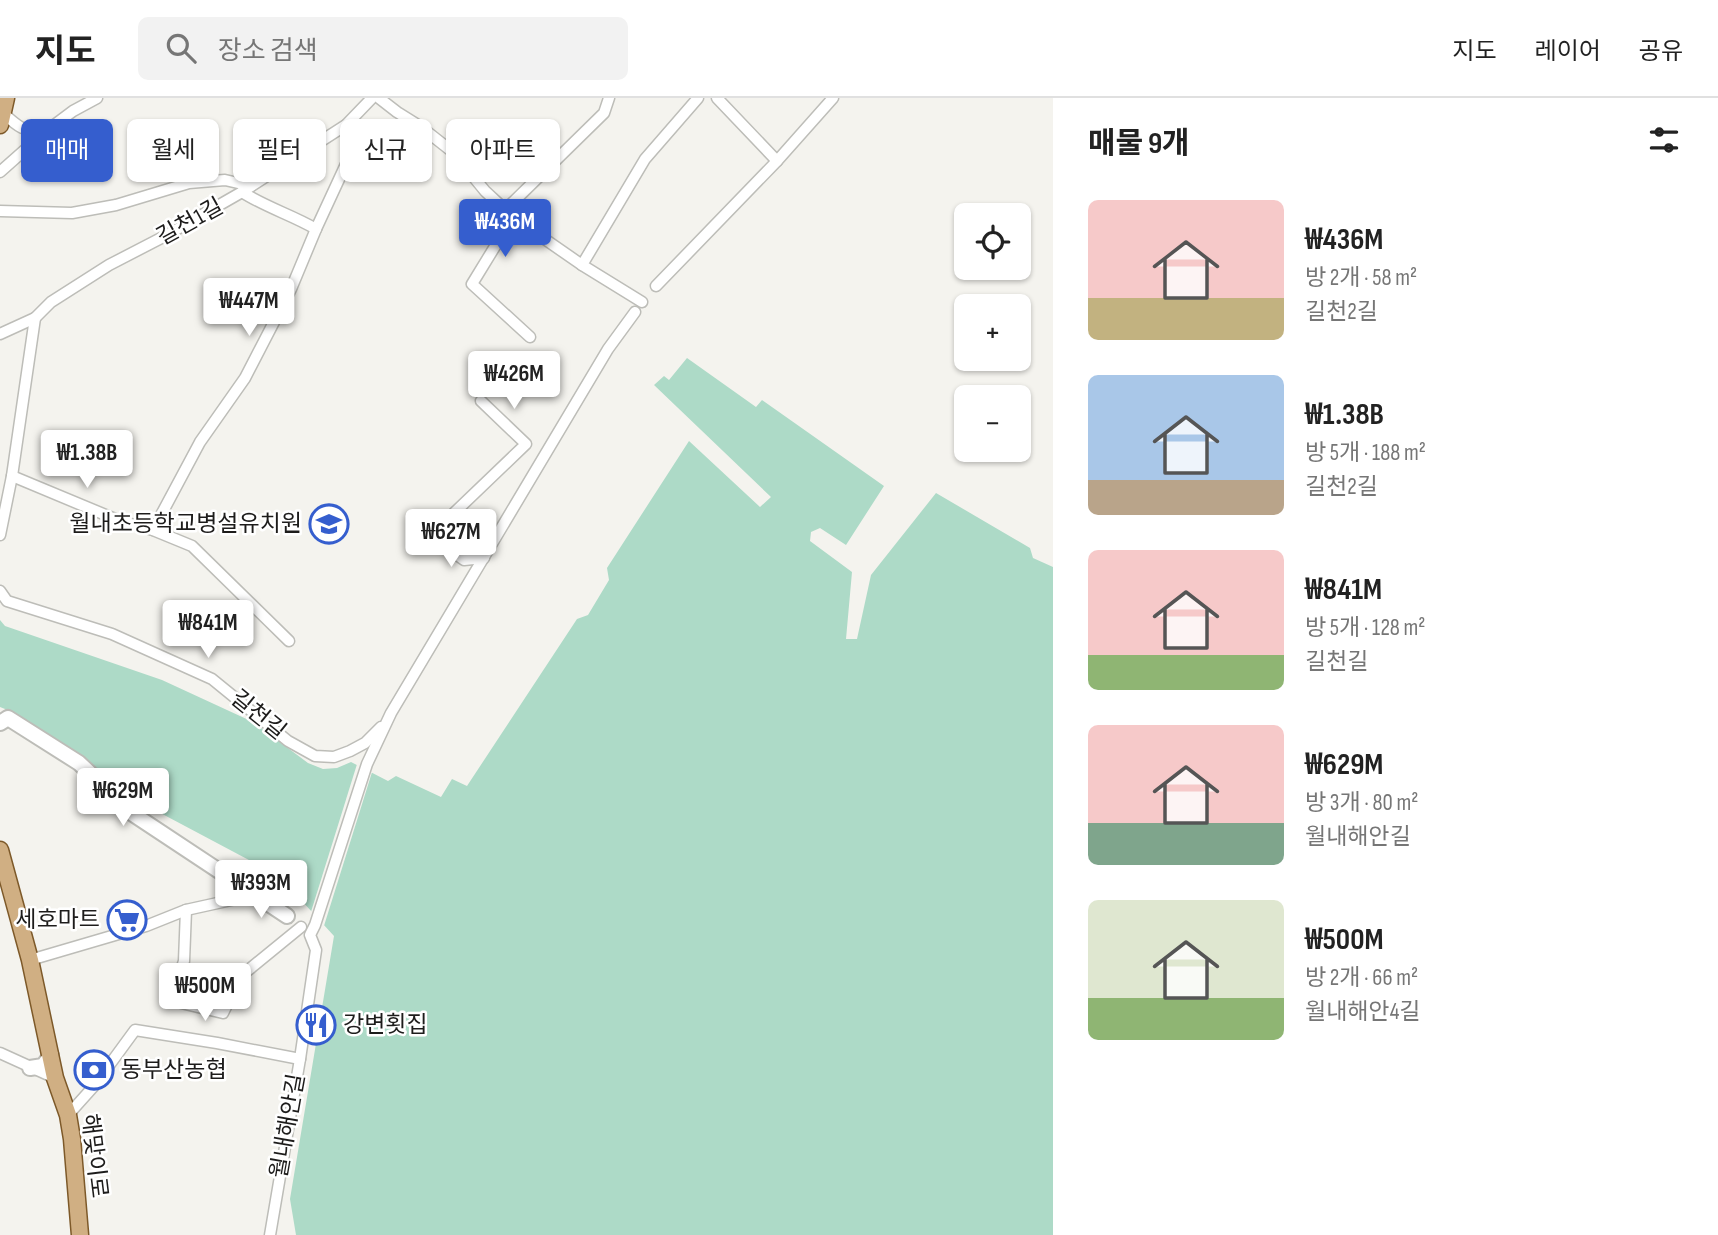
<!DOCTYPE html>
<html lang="ko">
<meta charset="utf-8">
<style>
body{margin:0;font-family:"Sofia Sans Condensed","Noto Sans KR",sans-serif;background:#f2f2f2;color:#222;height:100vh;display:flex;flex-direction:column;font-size:26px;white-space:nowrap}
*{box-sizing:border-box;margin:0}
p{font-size:23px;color:#767676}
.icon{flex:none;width:38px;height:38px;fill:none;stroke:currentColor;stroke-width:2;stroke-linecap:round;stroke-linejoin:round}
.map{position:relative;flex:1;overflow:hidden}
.drawer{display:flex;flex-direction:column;background:#fff;width:665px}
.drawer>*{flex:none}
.banner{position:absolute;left:21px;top:21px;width:665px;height:63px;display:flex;gap:14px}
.buttons{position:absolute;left:954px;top:105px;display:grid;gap:14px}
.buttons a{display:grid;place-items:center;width:77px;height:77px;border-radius:10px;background:#fff;box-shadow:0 2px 5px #0004;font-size:35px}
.price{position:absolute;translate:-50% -60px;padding:0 16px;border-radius:7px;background:#fff;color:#222;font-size:23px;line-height:46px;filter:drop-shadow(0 2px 4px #0008)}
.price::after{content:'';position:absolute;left:50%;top:42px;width:21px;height:16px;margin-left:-10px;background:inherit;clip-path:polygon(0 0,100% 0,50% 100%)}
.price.on{background:#355ece;color:#fff}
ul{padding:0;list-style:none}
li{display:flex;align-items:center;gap:21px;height:175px;padding:0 35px}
li span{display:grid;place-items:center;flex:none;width:196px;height:140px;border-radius:10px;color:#555}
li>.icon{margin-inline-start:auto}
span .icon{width:84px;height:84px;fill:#fffc;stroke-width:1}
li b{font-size:30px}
h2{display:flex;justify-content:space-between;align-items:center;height:84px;padding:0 35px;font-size:30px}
.chip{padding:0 24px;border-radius:10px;background:#fff;box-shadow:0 2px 5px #0004;font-size:24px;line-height:63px}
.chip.on{background:#355ece;color:#fff}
header{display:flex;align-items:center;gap:42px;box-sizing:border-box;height:98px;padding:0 35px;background:#fff;border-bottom:2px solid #e0e0e0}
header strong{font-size:33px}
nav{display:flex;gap:38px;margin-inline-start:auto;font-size:24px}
.search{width:490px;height:63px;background:#f2f2f2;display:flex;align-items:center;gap:18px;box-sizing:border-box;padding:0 24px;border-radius:10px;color:#767676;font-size:26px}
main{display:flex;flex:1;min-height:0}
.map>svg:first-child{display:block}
.water{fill:#addac7}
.pier{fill:#f4f3ee}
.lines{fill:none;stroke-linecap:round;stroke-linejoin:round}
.street-casing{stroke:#bdbdb8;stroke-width:13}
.secondary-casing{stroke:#bdbdb8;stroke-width:18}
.primary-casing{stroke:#7d5929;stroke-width:19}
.street{stroke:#fff;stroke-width:10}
.secondary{stroke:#fff;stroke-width:14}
.primary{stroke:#d0af83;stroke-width:16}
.labels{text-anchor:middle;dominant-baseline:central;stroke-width:5;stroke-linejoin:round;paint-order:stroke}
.street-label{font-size:23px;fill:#1d1c1b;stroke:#fff}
.poi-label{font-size:23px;fill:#1d1c1b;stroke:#fff;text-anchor:end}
</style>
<header>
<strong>지도</strong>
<div class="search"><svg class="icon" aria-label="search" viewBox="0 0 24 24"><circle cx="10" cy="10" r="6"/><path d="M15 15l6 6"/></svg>장소 검색</div>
<nav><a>지도</a><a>레이어</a><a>공유</a></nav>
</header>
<main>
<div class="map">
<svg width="1053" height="1137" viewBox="0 0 1053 1137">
<rect width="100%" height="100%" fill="#f4f3ee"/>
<path class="water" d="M687,260L756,309L762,302L884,388L846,447L820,430L811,434L810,443L852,474L846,541H857L871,477L936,395L1030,450L1033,460L1053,469V1137H296L290,1101L334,838L279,778L151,710L10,613L0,609V522L5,528L162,582L253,624L308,665L323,671L337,670L351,664L388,683L396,678L441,699L452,681L467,688L577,521L588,517L609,482L607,470L689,343L760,409L771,399L654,287L664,278L669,282Z"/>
<path class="pier" d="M358,663L373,671L323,831L310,817Z"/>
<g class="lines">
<g class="street-casing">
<g id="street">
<path d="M379,0L397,14L421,29L454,55L485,93L513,119"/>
<path d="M717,0L777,63"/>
<path d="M3,15C19,30 23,33 45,34"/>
<path d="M0,74L45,34L73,13L97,0"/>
<path d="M242,94C265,109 292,117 316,131"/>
<path d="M505,112L604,15L609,0"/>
<path d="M0,113L72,115L116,107L189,85L225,82L251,88"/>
<path d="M656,188L777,63L833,0"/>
<path d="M642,204L582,167L645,61L698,0"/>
<path d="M0,236L35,220L51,204L109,167L167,137L242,94L346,27L372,0"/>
<path d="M530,239L472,186L513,119L582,167"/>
<path d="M481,303L526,346L430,438L464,462L484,460"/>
<path d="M12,378L120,423L153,432L192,448L289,543"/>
<path d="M153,432L200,344L245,280L291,191L316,131L353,51L346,27"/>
<path d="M0,437L12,378L35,220"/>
<path d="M0,493L7,503L112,536L212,581L288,643L315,658L334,659L350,653L365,645L381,629"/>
<path d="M186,812L184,863L175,890L177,904L223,915L241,878L301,829"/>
<path d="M30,862L146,828L186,812L254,797"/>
<path d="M0,955L55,980"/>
<path d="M68,1017L94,988L135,932L217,945L300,961"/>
<path d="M270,1137L300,961L316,852L310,837L315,827L367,666L391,615L608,251L635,214"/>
</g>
</g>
<g class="secondary-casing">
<g id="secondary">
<path d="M0,625L8,620L79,665L133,716L287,818"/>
<path d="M30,970L43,968L51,957"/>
</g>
</g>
<g class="primary-casing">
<g id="primary">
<path d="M0,27L6,0"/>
<path d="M0,752L30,862L55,980L68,1017L72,1041L80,1137"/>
</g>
</g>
<use href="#street" class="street"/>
<use href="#secondary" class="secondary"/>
<use href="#primary" class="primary"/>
</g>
<defs>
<g id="school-ring" transform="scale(2.0125)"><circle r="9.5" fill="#fff" stroke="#355ece" stroke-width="1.5"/><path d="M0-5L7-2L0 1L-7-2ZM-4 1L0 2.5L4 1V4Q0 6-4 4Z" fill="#355ece"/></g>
<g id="supermarket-ring" transform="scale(2.0125)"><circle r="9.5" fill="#fff" stroke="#355ece" stroke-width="1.5"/><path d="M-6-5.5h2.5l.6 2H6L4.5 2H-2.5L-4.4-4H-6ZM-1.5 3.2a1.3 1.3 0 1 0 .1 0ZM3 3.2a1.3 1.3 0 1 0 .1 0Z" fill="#355ece"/></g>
<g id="restaurant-ring" transform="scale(2.0125)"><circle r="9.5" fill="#fff" stroke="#355ece" stroke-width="1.5"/><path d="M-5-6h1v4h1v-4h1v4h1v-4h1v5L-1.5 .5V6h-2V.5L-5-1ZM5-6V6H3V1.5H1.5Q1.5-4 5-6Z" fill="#355ece"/></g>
<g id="bank-ring" transform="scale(2.0125)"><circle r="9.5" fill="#fff" stroke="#355ece" stroke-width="1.5"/><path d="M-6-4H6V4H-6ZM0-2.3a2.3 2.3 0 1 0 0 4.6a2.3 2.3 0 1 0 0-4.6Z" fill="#355ece"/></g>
</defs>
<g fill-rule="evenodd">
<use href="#school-ring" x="329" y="426"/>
<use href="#supermarket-ring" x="127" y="822"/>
<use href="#restaurant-ring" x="316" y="927"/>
<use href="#bank-ring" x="94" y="972"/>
</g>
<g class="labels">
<g class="street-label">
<text transform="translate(190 124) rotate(-29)">길천1길</text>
<text transform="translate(258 617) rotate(39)">길천길</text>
<text transform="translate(288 1028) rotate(-80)">월내해안길</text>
<text transform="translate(94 1058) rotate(83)">해맞이로</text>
</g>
<g class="poi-label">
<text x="302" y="426">월내초등학교병설유치원</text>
<text x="100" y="822">세호마트</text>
<text x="343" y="927" text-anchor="start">강변횟집</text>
<text x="121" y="972" text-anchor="start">동부산농협</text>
</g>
</g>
</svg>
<div class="buttons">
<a><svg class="icon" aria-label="locate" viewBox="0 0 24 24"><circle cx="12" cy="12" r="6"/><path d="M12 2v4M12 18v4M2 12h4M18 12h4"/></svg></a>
<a>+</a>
<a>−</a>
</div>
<b class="price on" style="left:505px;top:161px">₩436M</b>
<b class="price" style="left:249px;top:240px">₩447M</b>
<b class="price" style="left:514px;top:313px">₩426M</b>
<b class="price" style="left:87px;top:392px">₩1.38B</b>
<b class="price" style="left:451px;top:471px">₩627M</b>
<b class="price" style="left:208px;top:562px">₩841M</b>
<b class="price" style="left:123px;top:730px">₩629M</b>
<b class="price" style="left:261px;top:822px">₩393M</b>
<b class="price" style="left:205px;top:925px">₩500M</b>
<div class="banner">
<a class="chip on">매매</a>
<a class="chip">월세</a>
<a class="chip">필터</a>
<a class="chip">신규</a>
<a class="chip">아파트</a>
</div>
</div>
<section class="drawer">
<h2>매물 9개<svg class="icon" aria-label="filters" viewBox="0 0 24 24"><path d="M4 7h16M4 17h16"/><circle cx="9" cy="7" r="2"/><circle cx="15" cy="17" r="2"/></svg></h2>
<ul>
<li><span style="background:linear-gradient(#f6c9c9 70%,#c2b280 0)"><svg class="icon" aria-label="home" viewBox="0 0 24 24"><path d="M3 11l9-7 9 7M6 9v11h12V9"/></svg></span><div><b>₩436M</b><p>방 2개 · 58 m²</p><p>길천2길</p></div></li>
<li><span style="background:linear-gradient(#a9c7e8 75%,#b9a48a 0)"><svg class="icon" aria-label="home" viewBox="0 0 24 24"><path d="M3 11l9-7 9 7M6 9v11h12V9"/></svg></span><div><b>₩1.38B</b><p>방 5개 · 188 m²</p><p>길천2길</p></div></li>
<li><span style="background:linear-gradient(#f6c9c9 75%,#8fb573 0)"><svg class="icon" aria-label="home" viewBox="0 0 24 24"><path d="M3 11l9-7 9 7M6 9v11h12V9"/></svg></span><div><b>₩841M</b><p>방 5개 · 128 m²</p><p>길천길</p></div></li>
<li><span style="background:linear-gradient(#f6c9c9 70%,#7fa58c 0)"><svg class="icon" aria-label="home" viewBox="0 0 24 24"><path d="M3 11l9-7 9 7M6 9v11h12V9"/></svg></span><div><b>₩629M</b><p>방 3개 · 80 m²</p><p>월내해안길</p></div></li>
<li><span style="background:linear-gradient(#dfe7d0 70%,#8fb573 0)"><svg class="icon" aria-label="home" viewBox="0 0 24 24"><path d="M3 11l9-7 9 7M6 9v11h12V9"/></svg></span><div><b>₩500M</b><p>방 2개 · 66 m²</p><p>월내해안4길</p></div></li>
</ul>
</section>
</main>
